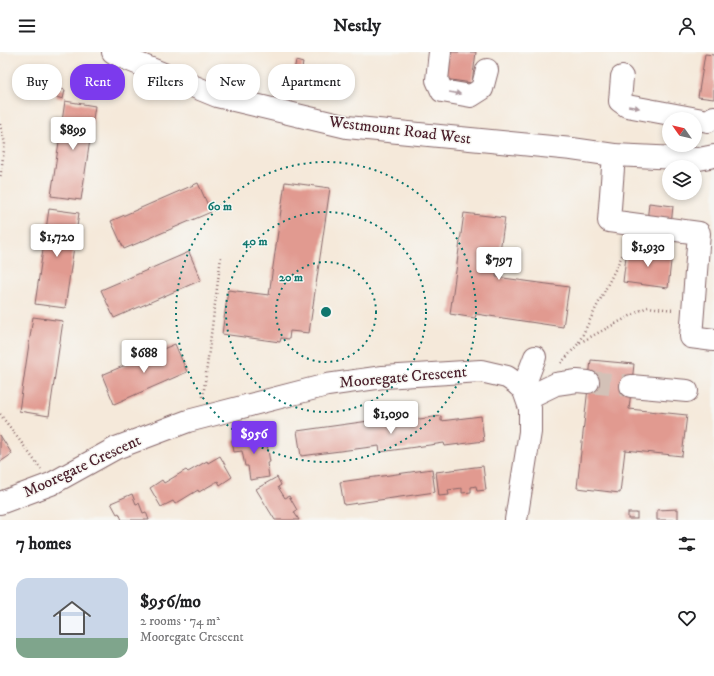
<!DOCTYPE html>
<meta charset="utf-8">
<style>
body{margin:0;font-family:"IM FELL DW Pica",serif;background:#f6f6f6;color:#202124;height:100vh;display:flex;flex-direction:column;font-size:15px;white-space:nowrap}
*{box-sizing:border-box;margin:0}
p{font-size:13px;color:#757577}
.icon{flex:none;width:22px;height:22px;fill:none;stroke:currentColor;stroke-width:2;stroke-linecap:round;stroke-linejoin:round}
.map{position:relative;height:468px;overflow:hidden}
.sheet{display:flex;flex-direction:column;background:#fff;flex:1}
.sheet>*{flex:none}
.hud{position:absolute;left:12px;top:12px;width:400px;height:36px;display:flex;gap:8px}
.needle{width:26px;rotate:304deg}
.controls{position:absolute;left:662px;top:60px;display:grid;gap:8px}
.controls a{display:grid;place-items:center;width:40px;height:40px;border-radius:50%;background:#fff;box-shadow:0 2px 6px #0003;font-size:20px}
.price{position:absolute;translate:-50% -34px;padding:0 9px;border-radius:4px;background:#fff;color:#222;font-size:13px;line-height:26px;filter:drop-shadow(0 1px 2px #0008)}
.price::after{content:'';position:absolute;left:50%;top:24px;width:12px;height:9px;margin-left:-6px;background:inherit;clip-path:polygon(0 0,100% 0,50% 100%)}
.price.active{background:#7c3aed;color:#fff}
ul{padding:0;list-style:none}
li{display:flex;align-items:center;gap:12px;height:100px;padding:0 16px}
li span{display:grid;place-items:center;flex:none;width:112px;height:80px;border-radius:12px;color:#555}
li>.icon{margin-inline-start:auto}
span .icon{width:48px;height:48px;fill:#fffc;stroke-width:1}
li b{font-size:17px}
h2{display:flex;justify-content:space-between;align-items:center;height:48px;padding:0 16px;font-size:17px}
.tag{padding:0 14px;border-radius:16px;background:#fff;box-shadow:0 2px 6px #0003;font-size:14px;line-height:36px}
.tag.active{background:#7c3aed;color:#fff}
header{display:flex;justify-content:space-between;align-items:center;height:52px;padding:0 16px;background:#fff;font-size:18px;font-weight:700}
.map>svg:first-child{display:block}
.building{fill:#e19a90}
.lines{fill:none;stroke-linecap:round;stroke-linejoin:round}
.minor-tunnel{stroke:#d3c1b7;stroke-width:22;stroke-dasharray:22 11;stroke-linecap:butt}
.minor-casing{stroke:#866668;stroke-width:24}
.major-casing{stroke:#866668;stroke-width:24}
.path{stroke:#866668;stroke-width:2.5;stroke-dasharray:1 3;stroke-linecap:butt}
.minor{stroke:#fff;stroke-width:22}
.major{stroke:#fff;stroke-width:22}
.oneway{fill:#ae9aa0}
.ring{fill:none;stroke:#0f766e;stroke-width:2;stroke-dasharray:2 4}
.labels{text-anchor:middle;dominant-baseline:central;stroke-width:3;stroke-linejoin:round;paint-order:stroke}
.street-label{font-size:16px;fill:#4a1f2b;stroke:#f6f6f2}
.centre{fill:#0f766e;stroke:#f6f6f2;stroke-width:2}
.ring-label{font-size:12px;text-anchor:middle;font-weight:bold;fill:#0f766e;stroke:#f6f6f2;stroke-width:3;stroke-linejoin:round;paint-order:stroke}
</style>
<header><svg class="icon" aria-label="menu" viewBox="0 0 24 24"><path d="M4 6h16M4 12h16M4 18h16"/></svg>Nestly<svg class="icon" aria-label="person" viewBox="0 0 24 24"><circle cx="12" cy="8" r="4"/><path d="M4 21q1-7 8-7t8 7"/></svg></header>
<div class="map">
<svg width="714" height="468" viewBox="0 0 714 468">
<rect width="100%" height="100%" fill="#f6f6f2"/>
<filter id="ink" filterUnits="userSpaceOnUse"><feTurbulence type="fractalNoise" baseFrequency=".025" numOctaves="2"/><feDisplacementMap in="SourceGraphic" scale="8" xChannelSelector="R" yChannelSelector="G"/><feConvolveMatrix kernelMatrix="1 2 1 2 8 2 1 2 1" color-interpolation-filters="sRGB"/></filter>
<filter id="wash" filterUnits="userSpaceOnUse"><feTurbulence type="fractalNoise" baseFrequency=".012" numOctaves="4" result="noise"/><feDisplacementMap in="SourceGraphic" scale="16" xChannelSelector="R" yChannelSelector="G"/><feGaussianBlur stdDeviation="0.9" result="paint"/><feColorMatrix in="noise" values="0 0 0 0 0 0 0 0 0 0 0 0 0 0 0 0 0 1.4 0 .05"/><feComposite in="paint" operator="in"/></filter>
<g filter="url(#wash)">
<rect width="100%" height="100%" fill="#f5e9da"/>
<g id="blocks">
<g class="building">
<path d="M444,0H476L472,31L444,27Z"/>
<path d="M705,2L714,3V47L698,45Z"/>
<path d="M296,9L303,11L301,20L294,18Z"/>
<path d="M58,36L65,38L63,47L56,45Z"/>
<path d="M65,49L95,54L81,148L51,144Z"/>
<path d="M285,130L330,136L309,281L290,279L289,287L281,286L280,290L222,282L228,238L269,243Z"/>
<path d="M198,131L211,160L124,197L111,169Z"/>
<path d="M649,151L673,154L669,192L645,189Z"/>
<path d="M49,157L79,161L65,256L35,252Z"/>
<path d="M464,161L505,166L496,225L569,235L563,275L476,262L475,266L450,262Z"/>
<path d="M627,196L672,201L668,236L623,230Z"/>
<path d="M189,200L201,228L114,266L101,238Z"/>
<path d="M33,265L63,269L49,364L19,359Z"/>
<path d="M175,292L187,320L114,352L102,323Z"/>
<path d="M591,308L634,312L629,357L687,363L682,404L625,398L620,441L577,436Z"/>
<path d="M441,364V369L481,364L484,389L445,394L444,391L380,400L379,394L301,404L297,379L376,368V373Z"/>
<path d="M262,381L264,393L267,392L270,410L267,411L269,425L250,428L248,414H245L242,399L234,400L232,388L242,386V385Z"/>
<path d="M0,383L12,402L0,410Z"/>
<path d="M220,404L232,425L220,433L218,429L199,440L198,438L175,452L173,449L161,455L150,436L162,428L164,431L186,418L188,420L207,409L208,411Z"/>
<path d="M483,414L486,438L477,439L476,434L471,435V440L462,441V436L448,438L449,443L439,444L436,420Z"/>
<path d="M432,417L435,440L344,453L340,430Z"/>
<path d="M277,425L281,433L278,435L285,446L289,444L297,458L294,460L299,468H275L256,437Z"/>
<path d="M132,442L136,452L139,451L143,461L146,460L149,468H122L119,461L117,462L111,451Z"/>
<path d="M678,457V468H657V458Z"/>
<rect x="628" y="461" width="9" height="6"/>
</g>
</g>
</g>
<g filter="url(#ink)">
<use href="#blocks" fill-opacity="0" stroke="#866668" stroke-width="1"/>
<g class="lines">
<path class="minor-tunnel" d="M588,330L631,334"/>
<g class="minor-casing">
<g id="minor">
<path d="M440,0L437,28L442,39L471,44L482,37L487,18"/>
<path d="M622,25L620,49L627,54L708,69L714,65"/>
<path d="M614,103L609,169L699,181L691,285L714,288"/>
<path d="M519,334L527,326L535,305"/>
<path d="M631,334L687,339"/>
<path d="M527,346L556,332L577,329L588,330"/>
<path d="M0,451L51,432L116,396L188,369L327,333L383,325L481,319L507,325L523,336L530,356V380L516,468"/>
</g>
</g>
<g class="major-casing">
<path id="major" d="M113,0L122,5L217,44L347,75L572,97L614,103L699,107L714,104"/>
</g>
<g class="path">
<path d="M0,72L5,91L0,127"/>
<path d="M579,290L626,196L627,190"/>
<path d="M561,311L579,291L647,255L674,258"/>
<path d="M203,345L221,205"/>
<path d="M0,362L41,417"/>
</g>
<use href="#minor" class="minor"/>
<use href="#major" class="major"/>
</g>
<defs><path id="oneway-solid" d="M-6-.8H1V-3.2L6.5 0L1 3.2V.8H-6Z"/></defs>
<g class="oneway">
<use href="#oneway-solid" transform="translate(455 41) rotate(10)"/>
<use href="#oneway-solid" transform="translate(634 55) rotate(10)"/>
</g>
</g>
<g class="ring">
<circle cx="326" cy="260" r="50"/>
<circle cx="326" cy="260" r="100"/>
<circle cx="326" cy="260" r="150"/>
</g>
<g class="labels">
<g class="street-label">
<text transform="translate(400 78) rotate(7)">Westmount Road West</text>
<text transform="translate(403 325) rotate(-5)">Mooregate Crescent</text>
<text transform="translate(82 414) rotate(-25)">Mooregate Crescent</text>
</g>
</g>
<circle cx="326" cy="260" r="6" class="centre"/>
<g class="ring-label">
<text x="220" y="158">60 m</text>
<text x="255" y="193">40 m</text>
<text x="291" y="229">20 m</text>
</g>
</svg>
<div class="controls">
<a><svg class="needle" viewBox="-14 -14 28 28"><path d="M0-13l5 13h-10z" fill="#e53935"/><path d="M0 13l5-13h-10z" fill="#757577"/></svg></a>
<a><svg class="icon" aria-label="layers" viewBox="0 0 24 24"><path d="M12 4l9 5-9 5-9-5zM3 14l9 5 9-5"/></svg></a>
</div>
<b class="price" style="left:73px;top:99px">$899</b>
<b class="price" style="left:57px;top:206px">$1,720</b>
<b class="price" style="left:648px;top:216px">$1,930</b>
<b class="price" style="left:499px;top:229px">$797</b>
<b class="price" style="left:144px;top:322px">$688</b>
<b class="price" style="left:391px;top:383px">$1,090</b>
<b class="price active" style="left:254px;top:403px">$956</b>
<div class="hud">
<a class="tag">Buy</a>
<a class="tag active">Rent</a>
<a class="tag">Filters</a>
<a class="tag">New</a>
<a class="tag">Apartment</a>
</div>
</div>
<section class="sheet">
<h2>7 homes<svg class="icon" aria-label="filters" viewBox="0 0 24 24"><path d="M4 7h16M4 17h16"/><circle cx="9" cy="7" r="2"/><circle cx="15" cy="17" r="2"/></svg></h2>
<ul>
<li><span style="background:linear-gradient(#c9d6e8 75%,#7fa58c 0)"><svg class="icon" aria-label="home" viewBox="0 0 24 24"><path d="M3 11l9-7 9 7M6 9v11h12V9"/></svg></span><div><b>$956/mo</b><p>2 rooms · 74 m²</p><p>Mooregate Crescent</p></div><svg class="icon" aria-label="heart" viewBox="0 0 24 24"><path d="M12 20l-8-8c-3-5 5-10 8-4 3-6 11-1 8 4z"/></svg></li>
</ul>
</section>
